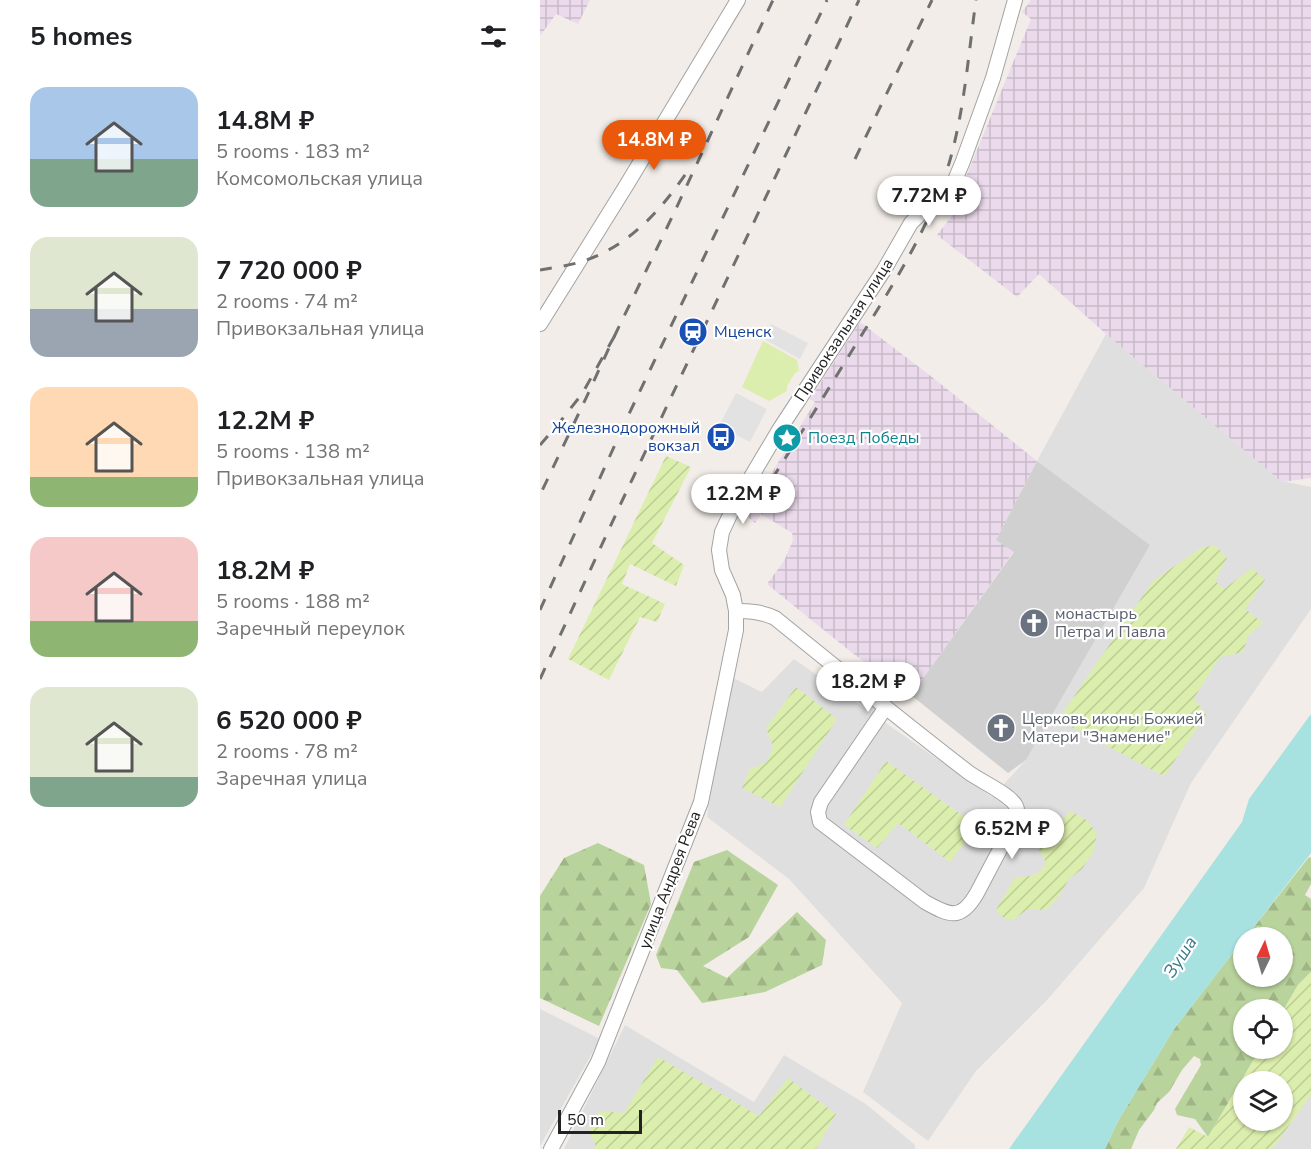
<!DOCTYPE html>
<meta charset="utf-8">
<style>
body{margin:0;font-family:"Nunito Sans",sans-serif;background:#f6f6f6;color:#202124;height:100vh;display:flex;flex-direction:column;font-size:22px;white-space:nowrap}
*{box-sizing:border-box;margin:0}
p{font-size:20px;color:#757577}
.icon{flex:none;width:33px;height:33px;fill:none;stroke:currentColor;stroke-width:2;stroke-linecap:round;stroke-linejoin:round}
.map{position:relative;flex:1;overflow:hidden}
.panel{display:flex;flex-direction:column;background:#fff;width:540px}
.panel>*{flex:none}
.needle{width:39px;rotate:5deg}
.buttons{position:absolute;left:693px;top:927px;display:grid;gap:12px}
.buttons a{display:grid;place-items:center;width:60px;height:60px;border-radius:50%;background:#fff;box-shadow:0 2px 4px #0004;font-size:30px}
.scale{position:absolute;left:18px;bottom:15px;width:84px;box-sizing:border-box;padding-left:6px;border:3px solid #222;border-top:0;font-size:16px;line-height:21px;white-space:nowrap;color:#222;-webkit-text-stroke:4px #fff;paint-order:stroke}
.price{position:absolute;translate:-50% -51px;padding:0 14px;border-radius:21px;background:#fff;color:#222;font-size:20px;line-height:39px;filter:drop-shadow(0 2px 3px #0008)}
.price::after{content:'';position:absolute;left:50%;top:36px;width:18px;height:14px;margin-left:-9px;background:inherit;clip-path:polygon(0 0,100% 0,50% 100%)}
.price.selected{background:#ea580c;color:#fff}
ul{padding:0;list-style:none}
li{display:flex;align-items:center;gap:18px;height:150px;padding:0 30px}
li span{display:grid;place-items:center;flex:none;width:168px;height:120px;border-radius:18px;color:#555}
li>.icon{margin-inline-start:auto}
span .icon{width:72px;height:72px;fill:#fffc;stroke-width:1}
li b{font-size:26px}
h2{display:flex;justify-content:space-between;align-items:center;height:72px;padding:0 30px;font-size:26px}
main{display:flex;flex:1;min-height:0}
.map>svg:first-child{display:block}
.residential{fill:#e0dfdf}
.industrial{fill:url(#industrial-grid)}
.religious{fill:#d0d0d0}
.grass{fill:#dceead}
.forest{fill:url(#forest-firs)}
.garden{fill:url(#garden-furrows);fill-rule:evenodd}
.parking{fill:#e2e2e2}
.water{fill:#a7e1e0}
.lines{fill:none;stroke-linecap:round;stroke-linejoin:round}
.minor-casing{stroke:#a3a3a3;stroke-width:16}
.minor{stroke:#fff;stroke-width:14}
.rail{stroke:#707070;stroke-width:3;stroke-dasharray:12 12;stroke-linecap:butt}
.labels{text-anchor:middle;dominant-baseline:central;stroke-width:4.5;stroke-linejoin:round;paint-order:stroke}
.street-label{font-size:16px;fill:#222;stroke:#fff}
.transit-label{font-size:16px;fill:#164399;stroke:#fff;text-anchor:start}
.culture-label{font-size:16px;fill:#0d838f;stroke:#fff;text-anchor:start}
.worship-label{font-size:16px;fill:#5b616d;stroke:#fff;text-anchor:start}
.water-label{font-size:18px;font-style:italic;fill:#3a788e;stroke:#fff}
</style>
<main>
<section class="panel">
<h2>5 homes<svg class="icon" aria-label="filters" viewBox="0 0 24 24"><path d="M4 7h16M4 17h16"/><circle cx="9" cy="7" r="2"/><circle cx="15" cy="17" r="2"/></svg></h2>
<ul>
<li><span style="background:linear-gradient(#a9c7e8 60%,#7fa58c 0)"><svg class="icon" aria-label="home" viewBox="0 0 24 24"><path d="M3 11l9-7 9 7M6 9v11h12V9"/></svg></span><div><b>14.8M ₽</b><p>5 rooms · 183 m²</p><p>Комсомольская улица</p></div></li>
<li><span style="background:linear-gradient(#dfe7d0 60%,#9aa5b1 0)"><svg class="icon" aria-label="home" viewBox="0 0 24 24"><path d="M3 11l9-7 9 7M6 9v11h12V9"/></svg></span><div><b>7 720 000 ₽</b><p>2 rooms · 74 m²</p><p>Привокзальная улица</p></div></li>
<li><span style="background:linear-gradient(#ffd9b3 75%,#8fb573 0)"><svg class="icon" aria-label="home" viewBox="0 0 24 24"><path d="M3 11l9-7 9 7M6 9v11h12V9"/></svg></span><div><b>12.2M ₽</b><p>5 rooms · 138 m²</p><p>Привокзальная улица</p></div></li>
<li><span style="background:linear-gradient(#f6c9c9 70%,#8fb573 0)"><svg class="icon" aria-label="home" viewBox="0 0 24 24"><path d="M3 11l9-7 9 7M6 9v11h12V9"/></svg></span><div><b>18.2M ₽</b><p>5 rooms · 188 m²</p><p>Заречный переулок</p></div></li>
<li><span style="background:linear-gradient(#dfe7d0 75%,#7fa58c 0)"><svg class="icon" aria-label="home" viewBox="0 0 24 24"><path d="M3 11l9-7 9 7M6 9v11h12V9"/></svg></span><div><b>6 520 000 ₽</b><p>2 rooms · 78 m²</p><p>Заречная улица</p></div></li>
</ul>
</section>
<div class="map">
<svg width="771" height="1149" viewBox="0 0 771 1149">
<defs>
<pattern id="industrial-grid" width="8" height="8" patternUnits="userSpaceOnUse" patternTransform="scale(1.5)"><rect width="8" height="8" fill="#ebdaec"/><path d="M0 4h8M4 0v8" fill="none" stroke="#c9bbca"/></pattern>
<pattern id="forest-firs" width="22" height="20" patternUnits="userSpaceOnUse" patternTransform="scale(1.5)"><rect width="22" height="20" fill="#b9d39c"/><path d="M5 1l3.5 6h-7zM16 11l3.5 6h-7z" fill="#9fb586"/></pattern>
<pattern id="garden-furrows" width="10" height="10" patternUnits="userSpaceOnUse" patternTransform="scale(1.5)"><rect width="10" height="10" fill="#dceead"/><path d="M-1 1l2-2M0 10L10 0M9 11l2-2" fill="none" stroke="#bccc95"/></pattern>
</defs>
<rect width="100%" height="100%" fill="#f2ede8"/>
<g class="residential">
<path d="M566,334L742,481L771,487V609L651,783L604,888L507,1000L436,1071L388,1141L323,1092L362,1003L249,879L167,817L173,768L193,678L222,692L254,659L452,797L486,760L610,545L497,461Z"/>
<path d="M0,1009L60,1039L0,1146Z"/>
<path d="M85,1025L214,1102L244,1055L326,1104L375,1145V1149H24Z"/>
<path d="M771,1067V1149H714L742,1120Z"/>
</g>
<g class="industrial">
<path d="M0,0H50L38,24L16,14L0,36Z"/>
<path d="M491,0H771V478L742,482L566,334L499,274L477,297L397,235L415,212L423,184L491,19L482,12Z"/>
<path d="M320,322L392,377L497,461L456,540L474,551L371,695L311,652L227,584L244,561L253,540L252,533L221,514L215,523L202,512L222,476L228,479L275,402L270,399Z"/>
</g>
<path class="religious" d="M497,461L610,545L486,760L468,773L371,695L474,552L456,540Z"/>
<path class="grass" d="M223,341L257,360L259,371L255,373L247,386V391L229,401L202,387Z"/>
<g class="forest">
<path d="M58,843L104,865L111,904L59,1026L0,998V896L24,858Z"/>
<path d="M187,850L238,885L209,937L163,966L187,978L257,912L286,940L282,965L225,992L162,1003L137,970L121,968L116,955L154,862Z"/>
<path d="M769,857L771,858V884L765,895L771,899V972L758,985L743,1011L704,1010V1048L720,1049L668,1137L655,1119L637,1115L635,1109L661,1065L660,1059L654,1056L642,1070L629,1092L617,1103L614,1110L599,1130L591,1149H565L578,1121L634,1029L703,940L704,976H742V938L706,937Z"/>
</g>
<g class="garden">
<path d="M126,456L151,467L112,543L144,565L136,586L90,564L82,584L125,604L117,622L100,617L69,680L28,659Z"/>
<path d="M675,545L687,558L675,581L684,589L712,568L725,580L705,609L723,623L708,636L703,652L680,657L654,698L666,715L624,776L518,720L613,581L661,548Z"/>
<path d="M256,687L297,719L240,807L202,788L210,769L227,762L233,746L226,728Z"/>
<path d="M346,761L437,826L410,862L358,823L337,848L304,825Z"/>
<path d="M530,811L548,821L557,834L553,852L542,869L529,879L519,896L506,910L488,909L474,919H465L456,910L475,877C488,877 500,877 506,862L498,848Z"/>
<path d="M771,972V1095L732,1149H636L649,1127L668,1137L720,1049L742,1048L743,1011L758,985ZM704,1082H742V1120H704Z"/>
<path d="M118,1057L219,1116L248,1078L296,1114L276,1149H55L56,1147L49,1128L60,1111L84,1113Z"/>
</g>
<g class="parking">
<path d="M231,324L268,343L260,359L224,339Z"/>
<path d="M196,393L227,409L210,442L179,426Z"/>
</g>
<path class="water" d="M771,714V853L706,937L704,938L703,940L634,1029L578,1121L565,1149H469L702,822L709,799Z"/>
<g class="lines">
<g class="minor-casing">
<g id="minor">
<path d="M0,324L86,186L198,0"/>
<path d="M196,611C211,611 222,612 235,618C299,670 363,722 428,772C440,781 470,794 476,806C478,810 477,815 476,819L437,893C421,921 410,916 385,902L280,822L278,812L281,802L346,707"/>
<path d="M11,1149L58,1062L161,802L196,630V611L193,595L182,570L179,550L182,532L195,504L239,430L344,270L371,223L382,212L401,203L410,192L423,161L453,78L475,0"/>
</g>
</g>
<use href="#minor" class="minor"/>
<g class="rail">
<path d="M315,159L392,0"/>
<path d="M0,270C12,268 25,266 37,263C86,249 119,213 147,172"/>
<path d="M74,337L134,213L233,0"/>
<path d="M0,445L19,423L42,394L74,337L47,396L0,495"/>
<path d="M232,479C264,429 295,378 326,328C358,277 388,228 407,170C424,116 428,57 436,0"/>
<path d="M0,610L88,416L287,0"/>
<path d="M0,679L82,501L319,0"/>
</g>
</g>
<defs>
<g id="station-disc" transform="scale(1.5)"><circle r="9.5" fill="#1a4fb4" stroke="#fff"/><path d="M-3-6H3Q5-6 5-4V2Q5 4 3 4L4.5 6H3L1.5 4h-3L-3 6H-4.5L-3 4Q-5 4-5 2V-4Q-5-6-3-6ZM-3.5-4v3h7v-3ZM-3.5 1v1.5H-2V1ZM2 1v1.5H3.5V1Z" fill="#fff"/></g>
<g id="bus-disc" transform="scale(1.5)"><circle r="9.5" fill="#1a4fb4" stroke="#fff"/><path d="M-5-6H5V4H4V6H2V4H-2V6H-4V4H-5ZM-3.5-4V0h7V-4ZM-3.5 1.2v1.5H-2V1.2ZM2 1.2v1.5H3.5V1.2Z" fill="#fff"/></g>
<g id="sight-disc" transform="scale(1.5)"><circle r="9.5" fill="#0f9aa8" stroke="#fff"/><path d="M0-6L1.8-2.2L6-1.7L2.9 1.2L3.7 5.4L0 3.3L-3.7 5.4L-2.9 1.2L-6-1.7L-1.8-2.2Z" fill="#fff"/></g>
<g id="church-disc" transform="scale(1.5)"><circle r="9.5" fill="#6b7280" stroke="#fff"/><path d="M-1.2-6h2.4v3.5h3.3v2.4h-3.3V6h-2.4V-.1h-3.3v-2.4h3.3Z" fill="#fff"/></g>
</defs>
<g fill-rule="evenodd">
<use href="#station-disc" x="153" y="332"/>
<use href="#bus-disc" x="181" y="437"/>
<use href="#sight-disc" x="247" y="438"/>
<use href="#church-disc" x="494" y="623"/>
<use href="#church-disc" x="461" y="728"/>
</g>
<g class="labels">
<g class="street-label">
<text transform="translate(304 330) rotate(-57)">Привокзальная улица</text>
<text transform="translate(130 880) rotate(-69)">улица Андрея Рева</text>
</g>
<g class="transit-label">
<text x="174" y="332">Мценск</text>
<text x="160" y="428" text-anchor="end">Железнодорожный<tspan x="160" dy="18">вокзал</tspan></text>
</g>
<g class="culture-label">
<text x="268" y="438">Поезд Победы</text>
</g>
<g class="worship-label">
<text x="515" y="614">монастырь<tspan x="515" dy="18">Петра и Павла</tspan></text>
<text x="482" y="719">Церковь иконы Божией<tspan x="482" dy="18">Матери "Знамение"</tspan></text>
</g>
<g class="water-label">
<text transform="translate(640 957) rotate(-57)">Зуша</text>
</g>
</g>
</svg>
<div class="buttons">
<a><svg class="needle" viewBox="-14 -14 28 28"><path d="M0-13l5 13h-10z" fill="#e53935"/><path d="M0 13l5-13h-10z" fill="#757577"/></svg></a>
<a><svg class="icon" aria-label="locate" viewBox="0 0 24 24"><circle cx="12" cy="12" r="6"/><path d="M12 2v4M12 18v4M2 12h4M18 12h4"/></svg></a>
<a><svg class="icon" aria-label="layers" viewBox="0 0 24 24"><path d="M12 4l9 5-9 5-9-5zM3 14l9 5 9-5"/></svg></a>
</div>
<div class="scale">50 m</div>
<b class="price selected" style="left:114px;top:171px">14.8M ₽</b>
<b class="price" style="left:389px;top:227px">7.72M ₽</b>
<b class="price" style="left:203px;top:525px">12.2M ₽</b>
<b class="price" style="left:328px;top:713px">18.2M ₽</b>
<b class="price" style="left:472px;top:860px">6.52M ₽</b>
</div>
</main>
